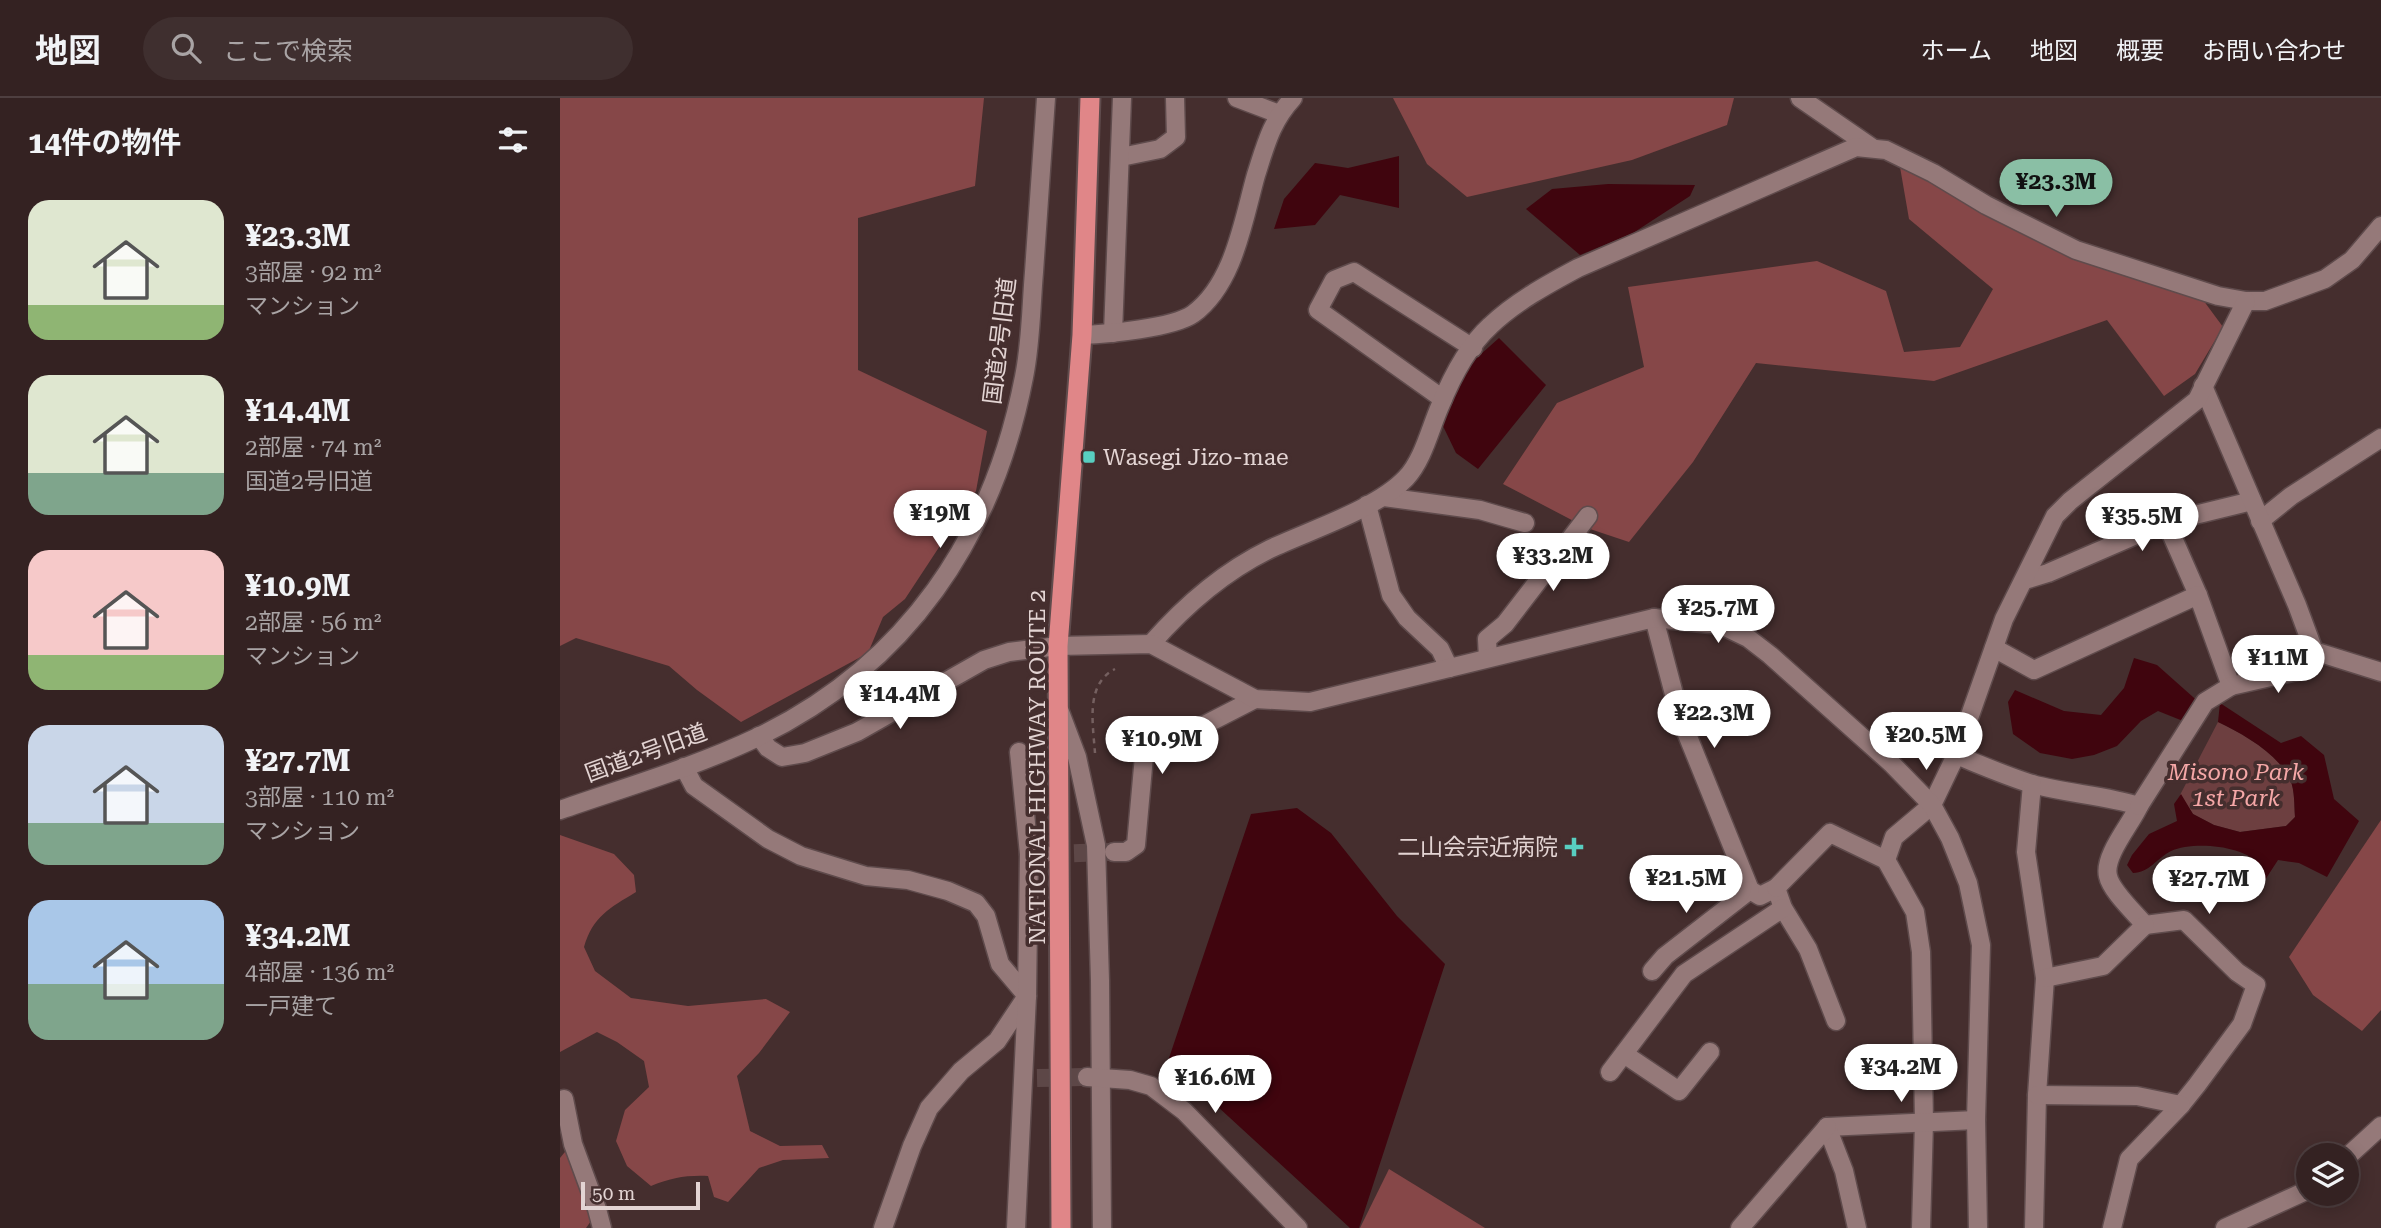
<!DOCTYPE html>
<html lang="ja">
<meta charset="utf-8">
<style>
body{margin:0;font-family:"Roboto Serif","Noto Sans JP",serif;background:#3f2f2f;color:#f1f3f6;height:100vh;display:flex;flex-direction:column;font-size:26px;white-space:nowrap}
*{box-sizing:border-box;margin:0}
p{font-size:23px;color:#a9a4a5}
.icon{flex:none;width:38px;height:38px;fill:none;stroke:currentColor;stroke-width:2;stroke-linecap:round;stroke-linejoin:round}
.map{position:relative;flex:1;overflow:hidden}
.panel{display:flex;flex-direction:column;background:#342222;width:560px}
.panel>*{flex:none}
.buttons{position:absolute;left:1736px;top:1045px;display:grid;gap:14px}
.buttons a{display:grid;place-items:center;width:63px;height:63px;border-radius:50%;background:#342222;box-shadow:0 4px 18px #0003,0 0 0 2px #4e3f40;font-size:35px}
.scale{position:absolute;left:21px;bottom:18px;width:119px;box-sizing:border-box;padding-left:7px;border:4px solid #e3d4d3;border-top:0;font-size:19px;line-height:24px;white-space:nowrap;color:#e3d4d3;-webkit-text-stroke:5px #452e2e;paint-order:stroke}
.price{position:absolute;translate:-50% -60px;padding:0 16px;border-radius:24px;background:#fff;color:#222;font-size:23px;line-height:46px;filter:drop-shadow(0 2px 4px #0008)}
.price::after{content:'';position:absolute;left:50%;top:42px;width:21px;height:16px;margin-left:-10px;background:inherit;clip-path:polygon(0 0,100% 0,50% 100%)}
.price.current{background:#8abfa5;color:#111}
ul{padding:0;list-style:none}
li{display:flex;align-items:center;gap:21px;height:175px;padding:0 28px}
li span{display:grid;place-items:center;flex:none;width:196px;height:140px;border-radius:21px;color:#555}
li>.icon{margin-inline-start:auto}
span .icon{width:84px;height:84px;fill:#fffc;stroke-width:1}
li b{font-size:30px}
h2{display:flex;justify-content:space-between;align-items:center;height:84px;padding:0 28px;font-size:30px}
header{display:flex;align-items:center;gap:42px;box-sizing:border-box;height:98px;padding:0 35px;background:#342222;border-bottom:2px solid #4e3f40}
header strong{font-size:33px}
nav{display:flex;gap:38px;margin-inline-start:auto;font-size:24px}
.search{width:490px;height:63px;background:#3f2f2f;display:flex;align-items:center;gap:18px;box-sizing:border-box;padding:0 24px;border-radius:38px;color:#a9a4a5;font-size:26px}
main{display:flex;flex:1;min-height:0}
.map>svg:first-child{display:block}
.green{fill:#6d3f40}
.forest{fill:#864748}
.water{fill:#40050e}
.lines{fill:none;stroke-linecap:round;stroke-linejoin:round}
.minor-tunnel{stroke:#5d4747;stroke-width:18;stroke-dasharray:18 9;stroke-linecap:butt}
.minor-casing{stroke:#5f4b4c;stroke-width:21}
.tertiary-casing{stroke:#5f4b4c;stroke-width:21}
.trunk-casing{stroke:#5f4b4c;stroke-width:23}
.path{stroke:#756060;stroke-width:2.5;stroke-dasharray:5 5;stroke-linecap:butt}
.minor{stroke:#957979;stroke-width:18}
.tertiary{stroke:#957979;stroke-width:18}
.trunk{stroke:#e08688;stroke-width:19}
.poi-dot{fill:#58cec0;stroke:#452e2e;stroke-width:2.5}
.labels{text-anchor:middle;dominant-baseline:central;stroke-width:7;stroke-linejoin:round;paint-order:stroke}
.street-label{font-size:23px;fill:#e3d4d3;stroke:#452e2e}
.poi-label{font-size:23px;fill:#e3d4d3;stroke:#452e2e;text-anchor:start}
.park-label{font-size:23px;font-style:italic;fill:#f5a7a7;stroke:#452e2e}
</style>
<header>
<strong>地図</strong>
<div class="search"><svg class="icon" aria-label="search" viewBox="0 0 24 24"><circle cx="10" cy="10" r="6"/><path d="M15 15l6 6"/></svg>ここで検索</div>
<nav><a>ホーム</a><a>地図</a><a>概要</a><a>お問い合わせ</a></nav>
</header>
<main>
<section class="panel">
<h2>14件の物件<svg class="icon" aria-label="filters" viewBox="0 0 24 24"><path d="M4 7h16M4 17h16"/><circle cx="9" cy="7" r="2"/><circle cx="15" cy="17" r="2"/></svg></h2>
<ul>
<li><span style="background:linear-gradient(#dfe7d0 75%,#8fb573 0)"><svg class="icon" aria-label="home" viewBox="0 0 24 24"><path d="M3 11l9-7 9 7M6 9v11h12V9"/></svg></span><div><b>¥23.3M</b><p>3部屋 · 92 m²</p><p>マンション</p></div></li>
<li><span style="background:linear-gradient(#dfe7d0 70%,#7fa58c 0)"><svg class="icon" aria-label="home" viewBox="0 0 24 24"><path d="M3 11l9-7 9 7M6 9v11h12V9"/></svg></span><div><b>¥14.4M</b><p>2部屋 · 74 m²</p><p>国道2号旧道</p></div></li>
<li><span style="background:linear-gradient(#f6c9c9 75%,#8fb573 0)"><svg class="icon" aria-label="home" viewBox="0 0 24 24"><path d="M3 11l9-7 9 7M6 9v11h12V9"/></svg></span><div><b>¥10.9M</b><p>2部屋 · 56 m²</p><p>マンション</p></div></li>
<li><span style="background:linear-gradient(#c9d6e8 70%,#7fa58c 0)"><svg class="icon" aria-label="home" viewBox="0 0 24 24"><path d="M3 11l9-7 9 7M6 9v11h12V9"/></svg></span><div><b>¥27.7M</b><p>3部屋 · 110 m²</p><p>マンション</p></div></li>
<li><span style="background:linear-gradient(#a9c7e8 60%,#7fa58c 0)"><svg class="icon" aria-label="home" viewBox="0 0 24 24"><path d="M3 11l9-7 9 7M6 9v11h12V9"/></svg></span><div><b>¥34.2M</b><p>4部屋 · 136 m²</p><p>一戸建て</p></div></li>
</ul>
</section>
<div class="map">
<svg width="1821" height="1130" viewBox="0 0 1821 1130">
<rect width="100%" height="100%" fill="#452e2e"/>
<path class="green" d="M1658,624C1683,636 1717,655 1730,681C1735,693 1734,707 1735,719L1726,728L1680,734L1654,727L1633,716L1620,697Z"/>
<g class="forest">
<path d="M0,0H424L415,88L298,120V272L427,333L416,393L345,501L323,519L308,555L181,624L137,592L109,568L16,540L0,548Z"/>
<path d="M833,0H1174L1167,27L1072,62L907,99L867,66Z"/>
<path d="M1340,69L1468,129L1635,191L1663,229L1635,276L1604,298L1547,222L1374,283L1196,265L1133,364L1069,444L1027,430L943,386L997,305L1084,269L1068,189L1257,163L1326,193L1344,254L1400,249L1433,191L1349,121Z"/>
<path d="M1821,722V912L1802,933L1753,897L1729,859Z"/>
<path d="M0,737L54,756L74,777L76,794C50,810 33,818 24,849L35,873L71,900L128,908L206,901L230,914L199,955L177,978L190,1033L220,1048L262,1047L269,1060L223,1062L199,1070L168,1104L154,1099L148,1078C127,1077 110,1080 91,1088L67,1068L56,1043L65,1012L89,989L84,963L57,944L37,934L0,954Z"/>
<path d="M9,1049L36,1116L26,1130H0V1060Z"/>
<path d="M829,1071L925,1130H800Z"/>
</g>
<g class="water">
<path d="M839,58V110L780,97L755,127L714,131L724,101L755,65L788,70Z"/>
<path d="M1048,86L1135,87L1130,98L1073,135L1020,157L966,111L992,91Z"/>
<path d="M939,240L986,287L918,371L896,355L882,326L911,265Z"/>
<path d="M1574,560L1597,567L1642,607L1623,623L1598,613L1581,623L1557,648L1534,657L1512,661L1480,655L1453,636L1448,604L1455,592L1504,613L1541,617L1564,590Z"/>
<path d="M1660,605L1721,645L1741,638L1764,657L1774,701L1799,723L1767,779L1739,765L1718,762L1705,782L1698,780L1700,767C1684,747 1633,743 1611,753C1597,760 1589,775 1573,775L1567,767L1572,757L1589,736L1617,723L1614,706L1621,696L1633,716L1654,727L1680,734L1726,728L1735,719C1734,707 1735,693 1730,681C1717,655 1683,636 1658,624Z"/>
<path d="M737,710L771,735L837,818L885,866L799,1130H790L608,963L691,716Z"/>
</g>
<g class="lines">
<g class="minor-tunnel">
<path d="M487,756L550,754"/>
<path d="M477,980L527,979"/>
</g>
<g class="minor-casing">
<g id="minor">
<path d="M677,0L719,16"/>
<path d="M1240,0L1311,49"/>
<path d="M561,59L600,51L616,39L615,0"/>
<path d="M553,235L562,0"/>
<path d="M522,237C547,236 613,230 633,216C674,186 683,123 696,77C706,46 711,24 733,0"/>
<path d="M883,301L758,212L774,182L794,174L913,250"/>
<path d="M824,399L920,412L965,425"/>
<path d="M807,407L831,497L847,520L880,551L889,570"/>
<path d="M1700,423L1731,398L1821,340"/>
<path d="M1606,424L1638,497"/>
<path d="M1465,482L1488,475L1606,424L1692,403"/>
<path d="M1094,520L1120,619L1190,792L1200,798L1216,790L1223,810L1248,851L1276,923"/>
<path d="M591,546C625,507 663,474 710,451C750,432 817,411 846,380C863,362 870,331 880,308C891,281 908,248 930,228C955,204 988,186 1018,170L1296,49L1326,52L1373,75L1426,107L1516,152L1658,198L1686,203H1705L1765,181L1792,162L1821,128"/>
<path d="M1434,550L1474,572L1638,497L1671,588L1737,573L1754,553L1737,507L1643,288"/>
<path d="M1754,553L1821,574"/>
<path d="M928,560L927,541L945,526L1028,418"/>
<path d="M500,614L517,659L536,747L540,883L542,1130"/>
<path d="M459,654L469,756"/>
<path d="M1396,657C1421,667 1446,678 1472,686C1508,696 1544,697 1579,708C1571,726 1543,758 1548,778C1551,793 1575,815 1585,827L1624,822L1677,874L1696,887L1682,926L1637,987L1621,1007L1569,1061L1552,1130"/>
<path d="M124,669L134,688L208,741L241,758L306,778L348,782L388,793L416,805L426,818L440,866L467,898L437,943L401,973L369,1010L352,1048L323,1130"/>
<path d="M1472,686L1466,754L1485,880L1477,997L1474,1130"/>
<path d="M1579,708L1645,604L1671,588"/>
<path d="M554,754H566L576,747L584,658L695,601"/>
<path d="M1326,762L1334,739L1372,707L1396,657L1444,521L1495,418L1510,403L1637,302L1686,203"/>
<path d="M1216,790L1270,735L1326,762L1355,814L1361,854L1364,1024L1361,1130"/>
<path d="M1092,873L1105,858L1190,792"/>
<path d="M1485,880L1543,868L1585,827"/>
<path d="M1064,956L1119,993L1150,954"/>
<path d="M1050,974L1124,876L1223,810"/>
<path d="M527,979L570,982L591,988L624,1013L738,1130"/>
<path d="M1477,997L1577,998L1621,1007"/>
<path d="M4,1001L13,1046L37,1111L42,1130"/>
<path d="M1267,1029L1416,1022"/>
<path d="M1267,1029L1284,1073L1297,1130"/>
<path d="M1787,1059L1821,1028"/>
<path d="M456,1130L467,898L469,756H484"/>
<path d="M1180,1130L1267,1029"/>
<path d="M1665,1130L1748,1092"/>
</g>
</g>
<g class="tertiary-casing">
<g id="tertiary">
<path d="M199,638L208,650L222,659L245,655L297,634L424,562L449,554L498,548L591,546L695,601L750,604L1094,520L1161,527L1188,540L1210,557L1331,665L1372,707L1390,740L1408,785L1421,847L1416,1022L1418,1130"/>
<path d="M0,712C66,689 135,669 198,639C347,567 433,439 464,279C471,245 471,209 474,174C478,116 482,58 486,0"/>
</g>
</g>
<g class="trunk-casing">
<path id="trunk" d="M501,1130L498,548L522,237L530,0"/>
</g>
<path class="path" d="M535,655C533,626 525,586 555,571"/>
<use href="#minor" class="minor"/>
<use href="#tertiary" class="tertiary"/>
<use href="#trunk" class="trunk"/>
</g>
<g class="poi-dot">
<rect x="522" y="352" width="14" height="14" rx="3.5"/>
<path d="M1010.5 738.5h7v7h7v7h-7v7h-7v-7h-7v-7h7z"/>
</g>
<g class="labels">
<g class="street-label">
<text transform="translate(440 243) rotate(-83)">国道2号旧道</text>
<text transform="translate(86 655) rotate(-20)">国道2号旧道</text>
<text transform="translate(477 669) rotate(-90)">NATIONAL HIGHWAY ROUTE 2</text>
</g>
<g class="poi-label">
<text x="543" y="359">Wasegi Jizo-mae</text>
<text x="998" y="749" text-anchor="end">二山会宗近病院</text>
</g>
<g class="park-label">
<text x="1676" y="674">Misono Park<tspan x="1676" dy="26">1st Park</tspan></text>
</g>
</g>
</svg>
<div class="buttons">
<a><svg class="icon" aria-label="layers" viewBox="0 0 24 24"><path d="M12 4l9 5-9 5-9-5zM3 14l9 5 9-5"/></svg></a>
</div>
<div class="scale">50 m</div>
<b class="price current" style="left:1496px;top:121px">¥23.3M</b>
<b class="price" style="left:380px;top:452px">¥19M</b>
<b class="price" style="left:1582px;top:455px">¥35.5M</b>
<b class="price" style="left:993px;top:495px">¥33.2M</b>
<b class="price" style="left:1158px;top:547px">¥25.7M</b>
<b class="price" style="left:1718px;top:597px">¥11M</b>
<b class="price" style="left:340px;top:633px">¥14.4M</b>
<b class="price" style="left:1154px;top:652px">¥22.3M</b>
<b class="price" style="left:1366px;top:674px">¥20.5M</b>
<b class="price" style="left:602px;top:678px">¥10.9M</b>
<b class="price" style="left:1126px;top:817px">¥21.5M</b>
<b class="price" style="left:1649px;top:818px">¥27.7M</b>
<b class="price" style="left:1341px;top:1006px">¥34.2M</b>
<b class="price" style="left:655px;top:1017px">¥16.6M</b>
</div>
</main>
